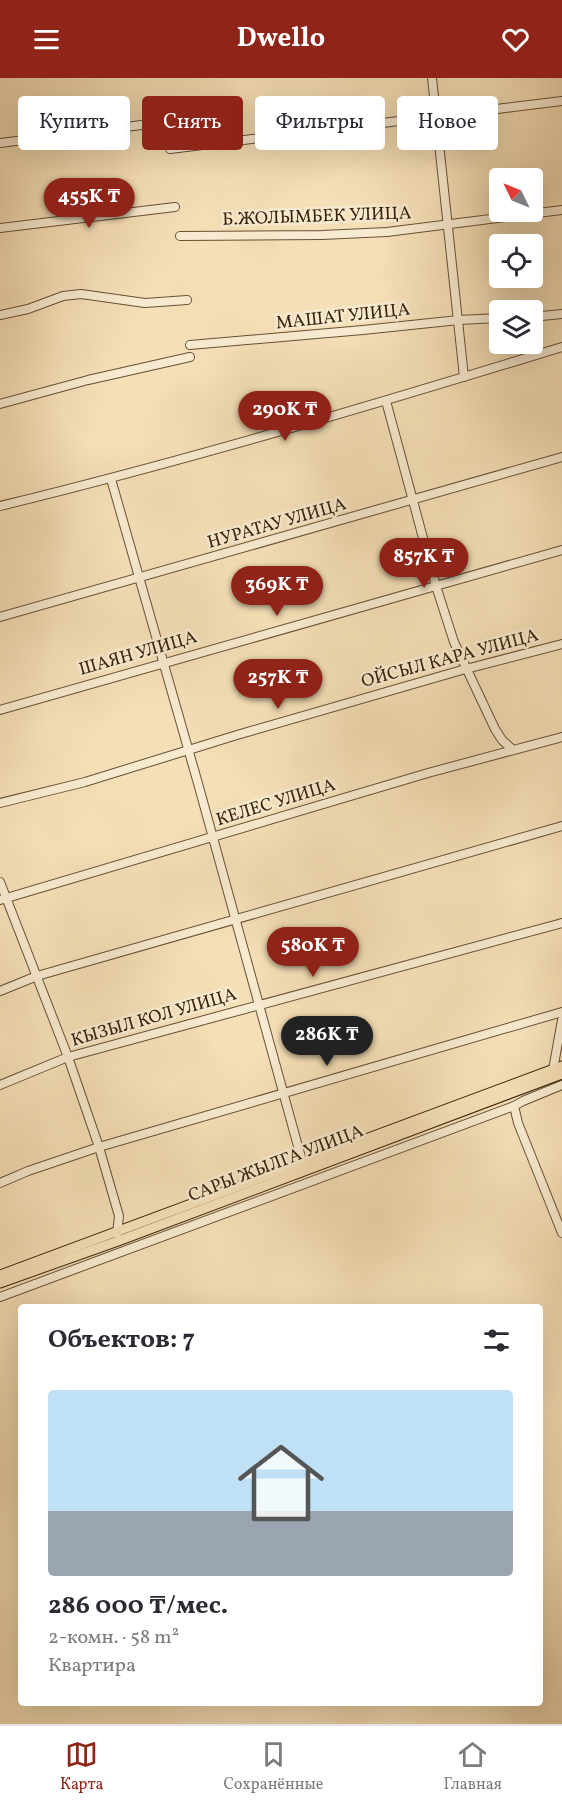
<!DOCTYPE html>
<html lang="ru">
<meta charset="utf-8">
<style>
body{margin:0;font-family:Vollkorn,serif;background:#f2f2f3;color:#2b2b33;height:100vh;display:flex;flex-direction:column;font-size:22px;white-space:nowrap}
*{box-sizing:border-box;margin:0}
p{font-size:20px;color:#7c7c81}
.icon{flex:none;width:33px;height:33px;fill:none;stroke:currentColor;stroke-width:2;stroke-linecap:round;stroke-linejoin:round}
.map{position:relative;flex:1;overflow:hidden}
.side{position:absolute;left:18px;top:1226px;width:525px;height:402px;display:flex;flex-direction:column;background:#fff;border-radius:6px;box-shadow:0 6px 24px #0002}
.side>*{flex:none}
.banner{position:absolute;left:18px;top:18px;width:526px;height:54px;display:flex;gap:12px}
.needle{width:39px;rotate:313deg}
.buttons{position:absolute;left:489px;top:90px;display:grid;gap:12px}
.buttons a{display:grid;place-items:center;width:54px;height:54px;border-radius:6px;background:#fff;box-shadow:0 6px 24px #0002;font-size:30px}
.price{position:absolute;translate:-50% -51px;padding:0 14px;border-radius:21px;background:#8f2418;color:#fff;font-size:20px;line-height:39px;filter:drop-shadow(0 2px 3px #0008)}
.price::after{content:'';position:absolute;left:50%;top:36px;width:18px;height:14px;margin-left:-9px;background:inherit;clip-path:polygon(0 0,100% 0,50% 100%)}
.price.current{background:#222;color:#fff}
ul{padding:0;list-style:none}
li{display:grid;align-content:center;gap:12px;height:318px;padding:0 30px}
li+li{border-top:2px solid #e1e1e2}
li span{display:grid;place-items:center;height:186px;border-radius:6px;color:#555}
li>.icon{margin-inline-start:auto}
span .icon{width:108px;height:108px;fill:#fffc;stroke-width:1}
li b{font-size:26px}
h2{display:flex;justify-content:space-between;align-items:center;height:72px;padding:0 30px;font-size:26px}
.pill{padding:0 21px;border-radius:6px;background:#fff;box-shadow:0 6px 24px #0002;font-size:21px;line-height:54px}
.pill.current{background:#8f2418;color:#fff}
header{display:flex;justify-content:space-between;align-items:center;height:78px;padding:0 30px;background:#8f2418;color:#fff;font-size:27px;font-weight:700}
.tab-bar{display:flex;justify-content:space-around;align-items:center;height:84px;border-top:2px solid #e1e1e2;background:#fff;font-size:16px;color:#7c7c81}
.tab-bar a{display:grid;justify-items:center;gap:3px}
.tab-bar .current{color:#8f2418}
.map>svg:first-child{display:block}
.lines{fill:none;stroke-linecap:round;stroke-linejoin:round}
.minor-casing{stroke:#675034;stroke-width:10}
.major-casing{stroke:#382109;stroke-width:11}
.minor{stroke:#f8ead0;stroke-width:8}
.major{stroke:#f5dfb7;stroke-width:9}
.labels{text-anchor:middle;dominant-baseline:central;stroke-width:5;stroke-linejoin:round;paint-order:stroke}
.street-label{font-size:18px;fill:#382109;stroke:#f8ead0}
</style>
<header><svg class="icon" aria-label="menu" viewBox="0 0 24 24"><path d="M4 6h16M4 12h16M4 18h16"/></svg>Dwello<svg class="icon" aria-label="heart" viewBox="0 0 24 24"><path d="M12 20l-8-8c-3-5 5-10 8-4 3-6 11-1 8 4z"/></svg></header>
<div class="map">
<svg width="562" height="1646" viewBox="0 0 562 1646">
<rect width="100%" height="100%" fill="#f5dfb7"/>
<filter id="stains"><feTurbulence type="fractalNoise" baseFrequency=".00333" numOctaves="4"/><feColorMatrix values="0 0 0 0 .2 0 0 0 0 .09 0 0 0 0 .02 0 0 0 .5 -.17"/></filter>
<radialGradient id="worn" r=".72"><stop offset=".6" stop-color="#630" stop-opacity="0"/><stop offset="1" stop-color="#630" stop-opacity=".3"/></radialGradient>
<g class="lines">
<g class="minor-casing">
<g id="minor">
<path d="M432,0L464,299"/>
<path d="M0,65L165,44"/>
<path d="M170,71L562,23"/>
<path d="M0,150L175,129"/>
<path d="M180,158L322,157L387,154L562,132"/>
<path d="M0,237L28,231L63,218L81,216L145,225L187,222"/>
<path d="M532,239L562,236"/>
<path d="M190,267L363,252L459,242L500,240"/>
<path d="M386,323L436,508L454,564L495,651L502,662L513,672"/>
<path d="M0,326L88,302L190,279"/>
<path d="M111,401L199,709L304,1090"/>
<path d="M0,428C189,382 376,326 562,269"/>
<path d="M0,539L562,379"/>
<path d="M0,632L562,472"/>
<path d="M0,725L85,704L237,657L462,592L562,566"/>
<path d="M0,804L68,979L99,1069L119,1138L117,1156"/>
<path d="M0,822L428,695L562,659"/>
<path d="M0,913L37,898L562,748"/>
<path d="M553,992L562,942"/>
<path d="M0,1007L68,979L562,845"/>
<path d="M514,1028L518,1045L562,1155"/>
<path d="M0,1105L28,1093L99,1069L562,934"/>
<path d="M0,1219L514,1028L523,1023L562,1007"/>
</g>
</g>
<g class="major-casing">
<g id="major">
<path d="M0,1197L562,988"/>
<path d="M0,1205L118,1163L562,996"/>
</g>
</g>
<use href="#minor" class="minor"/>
<use href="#major" class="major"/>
</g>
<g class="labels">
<g class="street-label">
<text transform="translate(317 139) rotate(-2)">Б.ЖОЛЫМБЕК УЛИЦА</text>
<text transform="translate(343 239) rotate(-6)">МАШАТ УЛИЦА</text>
<text transform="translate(277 446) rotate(-16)">НУРАТАУ УЛИЦА</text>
<text transform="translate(138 576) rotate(-16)">ШАЯН УЛИЦА</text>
<text transform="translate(450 581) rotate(-15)">ОЙСЫЛ КАРА УЛИЦА</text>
<text transform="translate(276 725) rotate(-17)">КЕЛЕС УЛИЦА</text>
<text transform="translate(154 940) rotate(-16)">КЫЗЫЛ КОЛ УЛИЦА</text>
<text transform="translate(276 1086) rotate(-21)">САРЫ ЖЫЛГА УЛИЦА</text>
</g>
</g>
<rect width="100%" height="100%" filter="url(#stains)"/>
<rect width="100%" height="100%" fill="url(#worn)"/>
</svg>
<div class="buttons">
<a><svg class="needle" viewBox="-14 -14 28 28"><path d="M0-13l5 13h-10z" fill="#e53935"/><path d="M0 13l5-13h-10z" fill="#7c7c81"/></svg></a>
<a><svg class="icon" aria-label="locate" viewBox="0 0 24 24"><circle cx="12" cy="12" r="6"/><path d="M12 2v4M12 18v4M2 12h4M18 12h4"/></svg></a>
<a><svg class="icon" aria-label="layers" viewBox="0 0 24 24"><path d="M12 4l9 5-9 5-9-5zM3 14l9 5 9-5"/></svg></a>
</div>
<b class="price" style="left:89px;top:151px">455K ₸</b>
<b class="price" style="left:285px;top:364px">290K ₸</b>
<b class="price" style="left:424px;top:511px">857K ₸</b>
<b class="price" style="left:277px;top:539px">369K ₸</b>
<b class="price" style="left:278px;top:632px">257K ₸</b>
<b class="price" style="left:313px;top:900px">580K ₸</b>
<b class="price current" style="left:327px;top:989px">286K ₸</b>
<div class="banner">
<a class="pill">Купить</a>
<a class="pill current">Снять</a>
<a class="pill">Фильтры</a>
<a class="pill">Новое</a>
</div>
<section class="side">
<h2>Объектов: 7<svg class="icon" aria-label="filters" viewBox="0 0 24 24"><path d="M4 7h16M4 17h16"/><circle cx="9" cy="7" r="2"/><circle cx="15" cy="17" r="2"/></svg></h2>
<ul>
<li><span style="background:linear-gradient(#bfe0f5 65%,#9aa5b1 0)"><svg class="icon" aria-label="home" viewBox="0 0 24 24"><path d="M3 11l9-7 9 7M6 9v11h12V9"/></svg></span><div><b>286 000 ₸/мес.</b><p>2-комн. · 58 m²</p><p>Квартира</p></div></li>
</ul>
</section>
</div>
<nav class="tab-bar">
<a class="current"><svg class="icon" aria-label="map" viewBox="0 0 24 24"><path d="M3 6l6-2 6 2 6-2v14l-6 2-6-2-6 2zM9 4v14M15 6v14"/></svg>Карта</a>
<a><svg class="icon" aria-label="saved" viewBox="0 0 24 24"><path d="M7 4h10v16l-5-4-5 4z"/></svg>Сохранённые</a>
<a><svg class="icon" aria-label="home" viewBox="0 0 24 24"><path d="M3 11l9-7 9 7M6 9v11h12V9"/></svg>Главная</a>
</nav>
